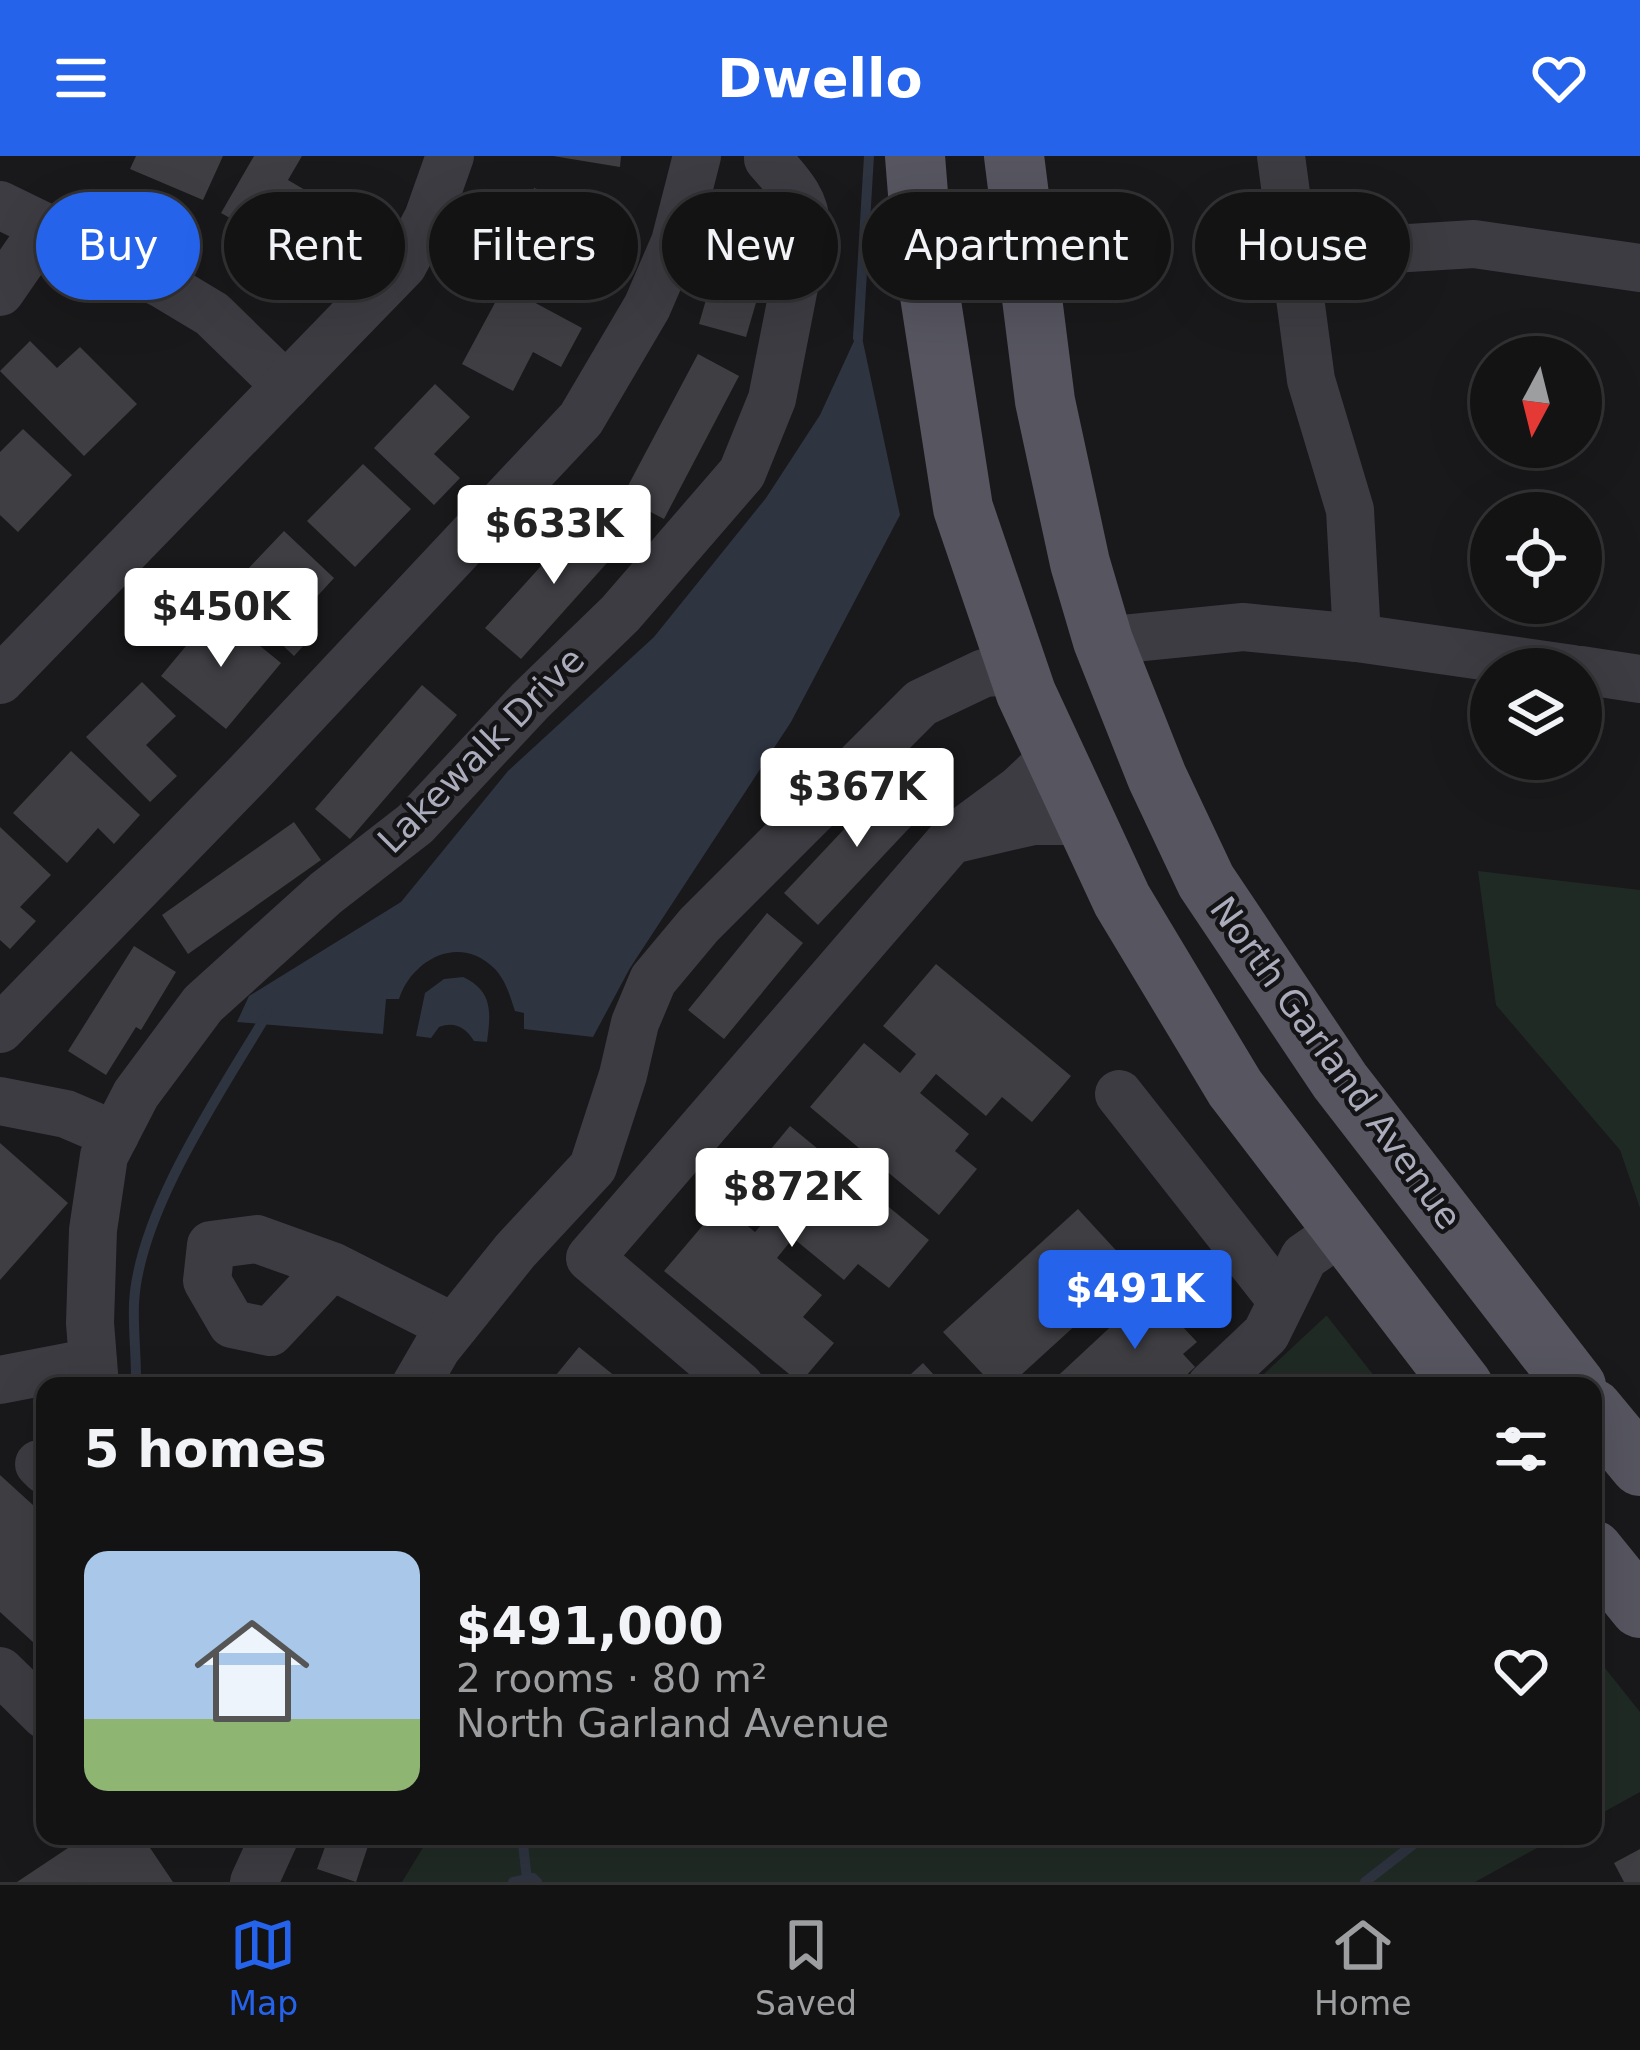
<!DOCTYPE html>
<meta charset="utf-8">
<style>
body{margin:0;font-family:"DejaVu Sans",sans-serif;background:#202022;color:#f1f3f6;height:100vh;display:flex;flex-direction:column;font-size:45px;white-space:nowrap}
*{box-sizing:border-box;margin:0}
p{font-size:39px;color:#9d9ea0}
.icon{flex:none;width:66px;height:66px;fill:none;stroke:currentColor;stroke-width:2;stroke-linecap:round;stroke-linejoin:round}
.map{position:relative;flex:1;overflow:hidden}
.drawer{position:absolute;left:36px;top:1221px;width:1566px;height:468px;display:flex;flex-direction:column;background:#131314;border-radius:24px;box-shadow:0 12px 48px #0002,0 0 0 3px #323234}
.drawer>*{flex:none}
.hud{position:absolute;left:36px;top:36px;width:1569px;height:108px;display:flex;gap:24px}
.needle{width:78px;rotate:187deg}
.tools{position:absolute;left:1470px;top:180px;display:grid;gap:24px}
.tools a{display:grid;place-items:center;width:132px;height:132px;border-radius:50%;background:#131314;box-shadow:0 12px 48px #0002,0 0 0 3px #323234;font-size:60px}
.price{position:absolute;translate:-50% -102px;padding:0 27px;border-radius:12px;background:#fff;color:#222;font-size:39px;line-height:78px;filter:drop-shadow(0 3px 6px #0008)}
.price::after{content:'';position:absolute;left:50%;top:72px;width:36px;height:27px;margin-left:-18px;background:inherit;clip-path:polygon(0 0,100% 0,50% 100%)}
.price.active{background:#2563eb;color:#fff}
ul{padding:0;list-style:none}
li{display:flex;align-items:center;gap:36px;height:300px;padding:0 48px}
li span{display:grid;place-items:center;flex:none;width:336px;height:240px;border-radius:24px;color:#555}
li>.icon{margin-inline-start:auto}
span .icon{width:144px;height:144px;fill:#fffc;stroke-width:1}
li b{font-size:51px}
h2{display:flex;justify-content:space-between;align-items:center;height:144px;padding:0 48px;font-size:51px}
.tag{padding:0 42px;border-radius:54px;background:#131314;box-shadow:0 12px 48px #0002,0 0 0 3px #323234;font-size:42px;line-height:108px}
.tag.active{background:#2563eb;color:#fff}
header{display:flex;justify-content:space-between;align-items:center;height:156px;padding:0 48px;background:#2563eb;color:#fff;font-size:54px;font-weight:800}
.tabs{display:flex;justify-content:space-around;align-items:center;height:168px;border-top:3px solid #323234;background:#131314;font-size:33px;color:#9d9ea0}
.tabs a{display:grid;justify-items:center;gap:6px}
.tabs .active{color:#2563eb}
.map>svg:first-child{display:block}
.green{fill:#202a24}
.water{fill:#2e3440}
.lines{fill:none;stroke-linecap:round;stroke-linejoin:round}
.stream{stroke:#2e3440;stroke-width:10}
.building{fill:#3f3e43}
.minor{stroke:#3c3c42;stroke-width:48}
.major{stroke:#565560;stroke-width:60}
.labels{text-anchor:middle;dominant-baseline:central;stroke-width:9;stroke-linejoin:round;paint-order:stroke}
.street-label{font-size:36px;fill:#abacbb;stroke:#141416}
</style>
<header><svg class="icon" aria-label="menu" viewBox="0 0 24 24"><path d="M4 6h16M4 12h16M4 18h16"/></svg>Dwello<svg class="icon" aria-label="heart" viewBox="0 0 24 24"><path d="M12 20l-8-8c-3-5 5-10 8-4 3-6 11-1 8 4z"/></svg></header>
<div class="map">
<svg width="1640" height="1726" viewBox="0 0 1640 1726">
<rect width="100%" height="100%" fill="#19191b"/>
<g class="green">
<path d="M1478,715L1640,734V1052L1620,994L1496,849Z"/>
<path d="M1327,1160L1382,1230H1251L1326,1160Z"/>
<path d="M1593,1497L1640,1556V1636L1593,1662Z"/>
<path d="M430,1680H748L754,1686L761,1680H1559L1475,1726H402Z"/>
</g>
<g class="water">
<path d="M860,172L900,359L791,566L630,812L593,881L524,873V857L515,855C510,840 506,825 495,813C460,777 412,803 399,843H386L383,878L237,866L249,840L401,746L508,615L654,481L766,342L820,259Z"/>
<path d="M463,821C493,835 491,856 487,886L474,885C466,872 455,865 439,871L431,882L416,880L425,837L444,823Z"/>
</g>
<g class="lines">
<g class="stream">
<path d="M858,182L869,0"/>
<path d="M141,1230L136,1222C136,1197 133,1172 134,1147C139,1055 221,936 267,858"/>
<path d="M522,1680L527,1723"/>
<path d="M513,1726L533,1722L537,1726"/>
<path d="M1365,1726L1424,1680"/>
</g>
</g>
<g class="building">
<path d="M136,0H223L203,44L130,13Z"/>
<path d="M254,0H302L288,24L322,44L292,97L221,57Z"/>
<path d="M553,0H621L620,11Z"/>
<path d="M534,32L603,54L590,94L611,100L599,138L510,110Z"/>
<path d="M722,88L769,102L746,181L699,168Z"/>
<path d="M504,130L582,172L561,211L533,196L513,235L462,208Z"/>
<path d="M30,185L57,212L80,191L137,248L84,300L0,215Z"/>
<path d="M698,198L739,220L664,363L622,341Z"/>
<path d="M435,228L470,261L434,298L460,322L434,349L374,292Z"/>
<path d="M23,273L72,319L18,376L0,359V296Z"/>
<path d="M363,308L411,353L355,411L307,365Z"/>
<path d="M588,358L623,389L521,503L485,472Z"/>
<path d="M284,375L334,422L301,458L318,474L294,500L226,436Z"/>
<path d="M216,454L281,507L226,573L161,520Z"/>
<path d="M142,526L176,560L146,589L177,620L150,646L86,581Z"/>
<path d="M422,529L457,559L350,683L315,653Z"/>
<path d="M71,595L140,659L114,688L98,672L67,707L13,657Z"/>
<path d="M896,618L930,650L818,769L784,737Z"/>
<path d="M294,666L321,704L188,798L162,759Z"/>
<path d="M0,671L51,719L20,751L36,765L10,793L0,784Z"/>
<path d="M767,757L803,787L724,883L688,854Z"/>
<path d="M134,790L176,816L141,874L136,871L106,919L68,895Z"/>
<path d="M936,808L1071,920L1032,966L1002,941L986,960L936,918L920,937L969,978L955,995L977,1013L939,1059L810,951L864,887L900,917L916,898L883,870Z"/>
<path d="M790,970L929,1084L889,1132L858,1108L844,1124L793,1082L777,1102L822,1139L803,1161L834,1187L800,1227L664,1115L721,1048L755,1076L769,1060L737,1034Z"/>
<path d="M0,987L68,1047L0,1124Z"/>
<path d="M1078,1053L1135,1115L1009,1230H994L943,1176Z"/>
<path d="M1149,1135L1197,1186L1183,1198L1195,1211L1175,1230H1047Z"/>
<path d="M579,1191L627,1230H547Z"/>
<path d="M923,1207L944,1230H898Z"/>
<path d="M0,1319L45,1360V1497L0,1456Z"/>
<path d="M86,1680H142L173,1726H17Z"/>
<path d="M311,1680H394L391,1688L371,1681L356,1726L317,1713L325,1691L309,1686Z"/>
<path d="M1640,1693V1726H1624L1614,1707Z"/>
</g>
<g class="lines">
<g class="minor">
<path d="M1281,0L1311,224L1350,354L1357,482"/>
<path d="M0,49L162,128L212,158L286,230"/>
<path d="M1294,99L1474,88L1640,112"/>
<path d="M0,136L45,71"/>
<path d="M1103,485L1243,471L1357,482L1573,513"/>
<path d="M1581,514L1640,523"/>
<path d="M0,524L403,109L428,62L450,0"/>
<path d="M1055,600L1020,633L951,684L1033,665H1084"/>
<path d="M0,873L249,617L581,263L647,151L675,86L697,0"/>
<path d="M1119,938L1282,1145"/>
<path d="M0,945L66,958L115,979"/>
<path d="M332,1110L270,1176L232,1168L207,1125L211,1089L257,1083L332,1110L453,1171"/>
<path d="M0,1224L93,1206"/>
<path d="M95,1230L90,1167L93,1074L104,1000L136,938L203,848L326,737L415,668L530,545L620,458L742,317L772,243L806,70C806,42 785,23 768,3"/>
<path d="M415,1230L437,1192L515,1095L593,1011L623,919L635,867L653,824L699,769L921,547L984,517L1018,515"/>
<path d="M740,1230L590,1102L951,684"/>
<path d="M1211,1230L1266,1178L1304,1101L1343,1074"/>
<path d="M39,1308L45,1314"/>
<path d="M0,1515L45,1559"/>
<path d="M254,1726L275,1680"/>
</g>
<g class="major">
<path d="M915,0L922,88L963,352L1026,537L1122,744L1235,932L1463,1230"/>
<path d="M1014,0L1045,245L1080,407L1103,485L1157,621L1206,725L1340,925L1576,1230"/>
<path d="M1593,1253L1640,1310"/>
<path d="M1593,1394L1640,1452"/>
</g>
</g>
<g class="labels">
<g class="street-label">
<text transform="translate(481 594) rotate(-45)">Lakewalk Drive</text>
<text transform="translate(1336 907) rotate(54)">North Garland Avenue</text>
</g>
</g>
</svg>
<div class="tools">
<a><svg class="needle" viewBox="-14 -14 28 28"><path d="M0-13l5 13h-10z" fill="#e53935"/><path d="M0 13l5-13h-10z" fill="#9d9ea0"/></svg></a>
<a><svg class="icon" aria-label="locate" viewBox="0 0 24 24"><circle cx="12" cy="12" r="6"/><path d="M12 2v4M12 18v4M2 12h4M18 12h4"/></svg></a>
<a><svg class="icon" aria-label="layers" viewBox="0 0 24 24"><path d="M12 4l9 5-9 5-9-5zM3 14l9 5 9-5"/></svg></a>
</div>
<b class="price" style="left:554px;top:431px">$633K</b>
<b class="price" style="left:221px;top:514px">$450K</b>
<b class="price" style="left:857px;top:694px">$367K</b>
<b class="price" style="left:792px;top:1094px">$872K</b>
<b class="price active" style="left:1135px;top:1196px">$491K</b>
<div class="hud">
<a class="tag active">Buy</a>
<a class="tag">Rent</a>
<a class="tag">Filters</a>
<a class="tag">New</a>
<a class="tag">Apartment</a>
<a class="tag">House</a>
</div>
<section class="drawer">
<h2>5 homes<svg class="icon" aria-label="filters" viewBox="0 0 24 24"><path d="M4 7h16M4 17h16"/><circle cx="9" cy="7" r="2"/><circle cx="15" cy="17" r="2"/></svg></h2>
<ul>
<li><span style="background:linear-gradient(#a9c7e8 70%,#8fb573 0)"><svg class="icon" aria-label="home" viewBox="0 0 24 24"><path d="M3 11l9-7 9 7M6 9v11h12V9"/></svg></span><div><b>$491,000</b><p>2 rooms · 80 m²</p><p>North Garland Avenue</p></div><svg class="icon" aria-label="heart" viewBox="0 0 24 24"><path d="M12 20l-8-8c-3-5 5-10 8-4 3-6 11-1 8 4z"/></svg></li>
</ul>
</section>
</div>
<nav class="tabs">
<a class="active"><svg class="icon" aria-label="map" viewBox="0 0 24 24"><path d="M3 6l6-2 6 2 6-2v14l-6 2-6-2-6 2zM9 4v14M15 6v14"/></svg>Map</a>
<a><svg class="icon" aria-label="saved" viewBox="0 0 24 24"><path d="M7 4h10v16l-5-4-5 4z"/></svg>Saved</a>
<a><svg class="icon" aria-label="home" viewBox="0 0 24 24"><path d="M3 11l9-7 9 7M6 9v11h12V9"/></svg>Home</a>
</nav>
